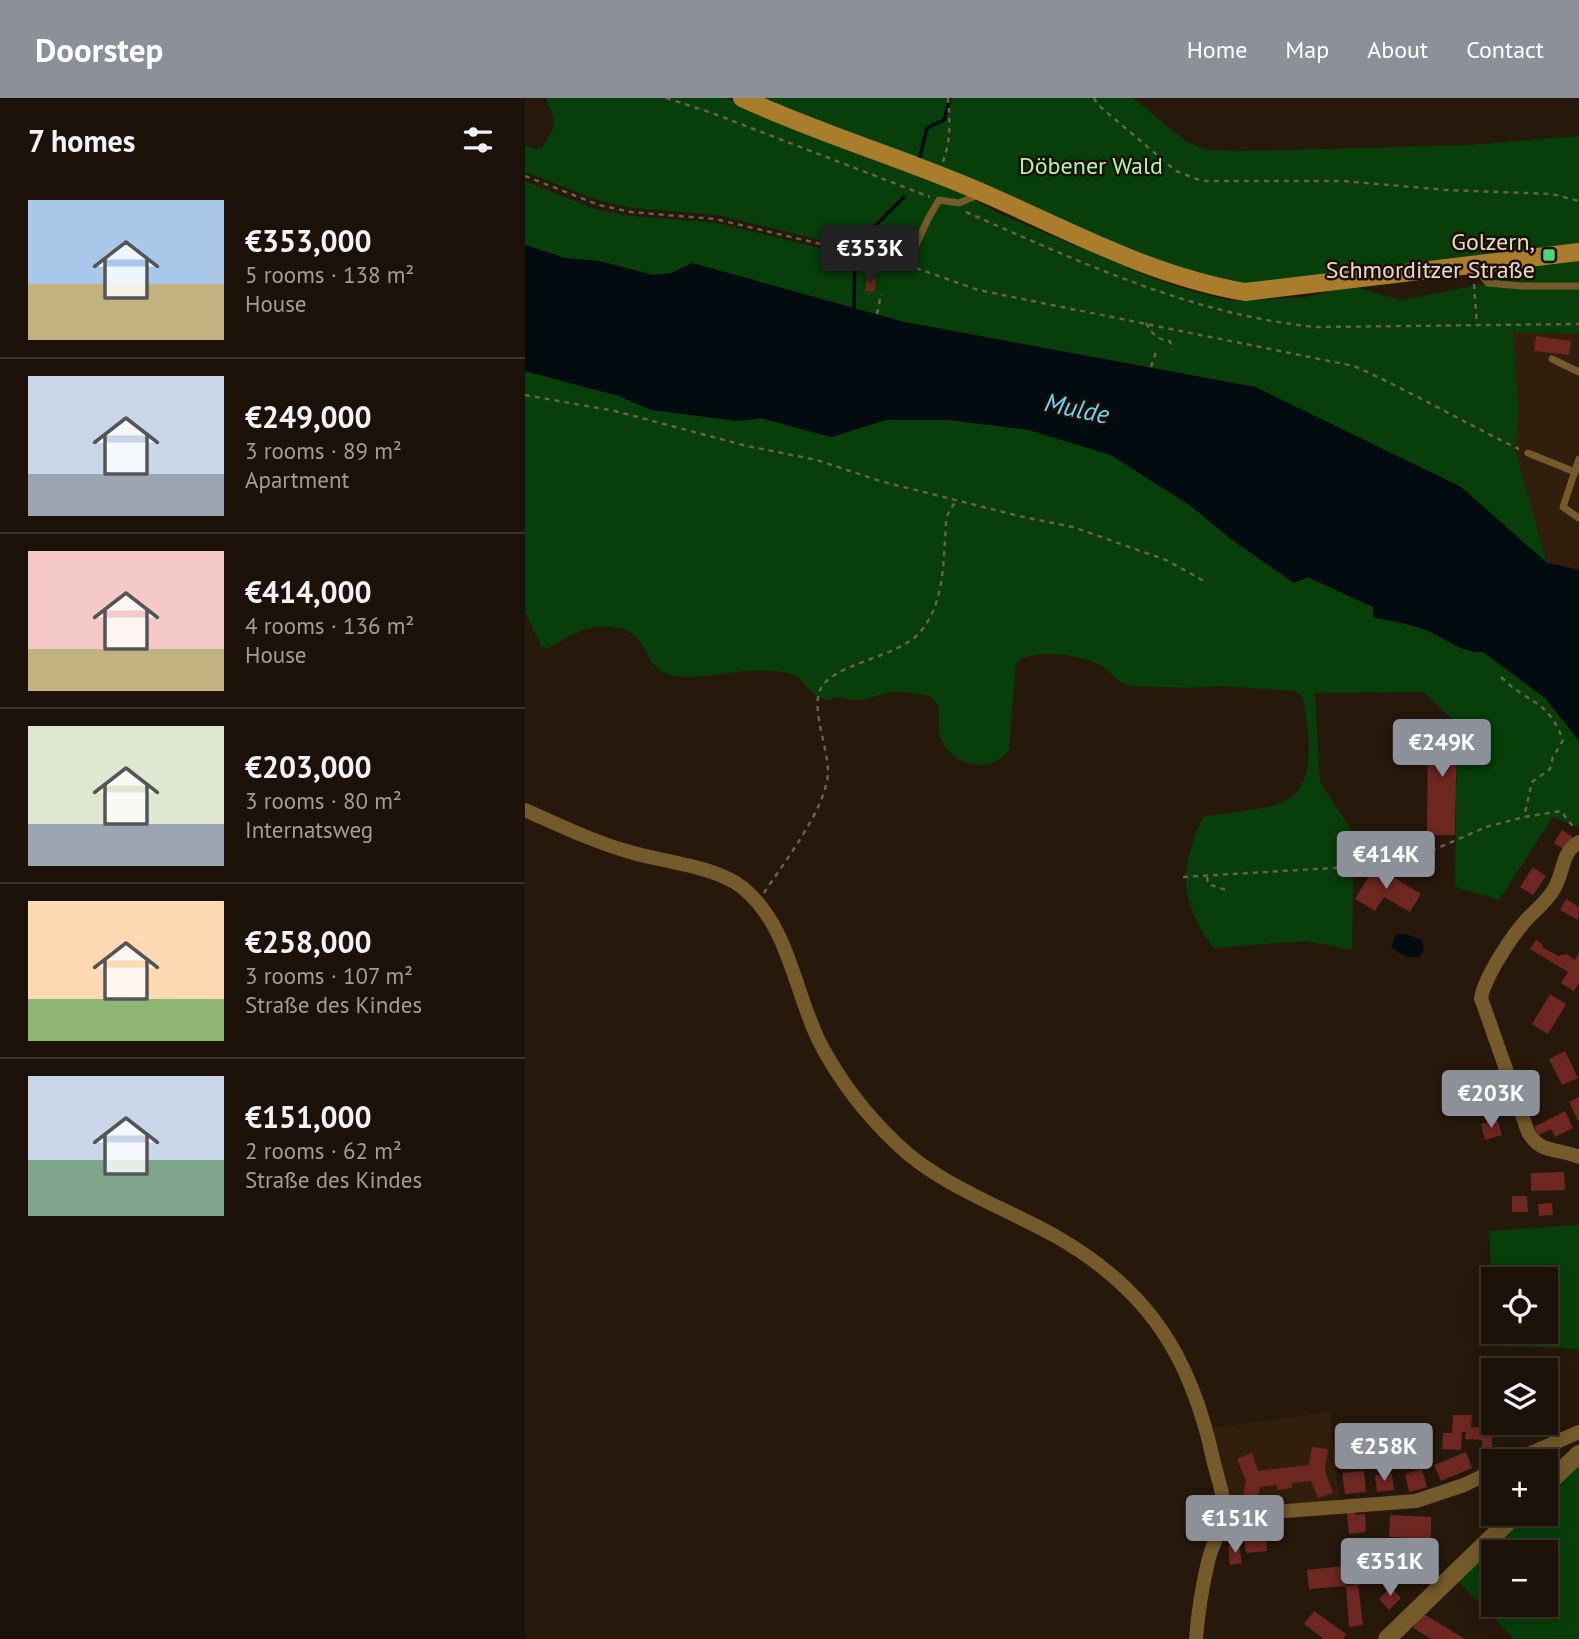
<!DOCTYPE html>
<meta charset="utf-8">
<style>
body{margin:0;font-family:"PT Sans",sans-serif;background:#251b12;color:#f1f3f6;height:100vh;display:flex;flex-direction:column;font-size:26px;white-space:nowrap}
*{box-sizing:border-box;margin:0}
p{font-size:23px;color:#a09e9c}
.icon{flex:none;width:38px;height:38px;fill:none;stroke:currentColor;stroke-width:2;stroke-linecap:round;stroke-linejoin:round}
.map{position:relative;flex:1;overflow:hidden}
.sheet{display:flex;flex-direction:column;background:#1d1209;width:525px}
.sheet>*{flex:none}
.buttons{position:absolute;left:956px;top:1169px;display:grid;gap:14px}
.buttons a{display:grid;place-items:center;width:77px;height:77px;border-radius:0px;background:#1d1209;box-shadow:0 4px 18px #0003,0 0 0 2px #3b322a;font-size:35px}
.price{position:absolute;translate:-50% -60px;padding:0 16px;border-radius:7px;background:#8c9099;color:#fff;font-size:23px;line-height:46px;filter:drop-shadow(0 2px 4px #0008)}
.price::after{content:'';position:absolute;left:50%;top:42px;width:21px;height:16px;margin-left:-10px;background:inherit;clip-path:polygon(0 0,100% 0,50% 100%)}
.price.current{background:#222;color:#fff}
ul{padding:0;list-style:none}
li{display:flex;align-items:center;gap:21px;height:175px;padding:0 28px}
li+li{border-top:2px solid #3b322a}
li span{display:grid;place-items:center;flex:none;width:196px;height:140px;border-radius:0px;color:#555}
li>.icon{margin-inline-start:auto}
span .icon{width:84px;height:84px;fill:#fffc;stroke-width:1}
li b{font-size:30px}
h2{display:flex;justify-content:space-between;align-items:center;height:84px;padding:0 28px;font-size:30px}
header{display:flex;align-items:center;gap:42px;box-sizing:border-box;height:98px;padding:0 35px;background:#8c9099;color:#fff}
header strong{font-size:33px}
nav{display:flex;gap:38px;margin-inline-start:auto;font-size:24px}
main{display:flex;flex:1;min-height:0}
.map>svg:first-child{display:block}
.built{fill:#321e0c}
.green{fill:#073e09;fill-rule:evenodd}
.water{fill:#020b10}
.lines{fill:none;stroke-linecap:round;stroke-linejoin:round}
.stream{stroke:#020b10;stroke-width:3.5}
.building{fill:#6f2722}
.path{stroke:#6b5e53;stroke-width:2.5;stroke-dasharray:5 5;stroke-linecap:butt}
.service{stroke:#755a2b;stroke-width:7}
.minor{stroke:#755a2b;stroke-width:14}
.tertiary{stroke:#755a2b;stroke-width:18}
.secondary{stroke:#a97d2b;stroke-width:18}
.poi-dot{fill:#4ad677;stroke:#1e0f04;stroke-width:2.5}
.labels{text-anchor:middle;dominant-baseline:central;stroke-width:5;stroke-linejoin:round;paint-order:stroke}
.park-label{font-size:24px;fill:#aaf8a7;stroke:#1e0f04}
.poi-label{font-size:24px;fill:#e4d9d1;stroke:#1e0f04;text-anchor:end}
.water-label{font-size:26px;font-style:italic;fill:#6fd2f7;stroke:#1e0f04}
</style>
<header>
<strong>Doorstep</strong>
<nav><a>Home</a><a>Map</a><a>About</a><a>Contact</a></nav>
</header>
<main>
<section class="sheet">
<h2>7 homes<svg class="icon" aria-label="filters" viewBox="0 0 24 24"><path d="M4 7h16M4 17h16"/><circle cx="9" cy="7" r="2"/><circle cx="15" cy="17" r="2"/></svg></h2>
<ul>
<li><span style="background:linear-gradient(#a9c7e8 60%,#c2b280 0)"><svg class="icon" aria-label="home" viewBox="0 0 24 24"><path d="M3 11l9-7 9 7M6 9v11h12V9"/></svg></span><div><b>€353,000</b><p>5 rooms · 138 m²</p><p>House</p></div></li>
<li><span style="background:linear-gradient(#c9d6e8 70%,#9aa5b1 0)"><svg class="icon" aria-label="home" viewBox="0 0 24 24"><path d="M3 11l9-7 9 7M6 9v11h12V9"/></svg></span><div><b>€249,000</b><p>3 rooms · 89 m²</p><p>Apartment</p></div></li>
<li><span style="background:linear-gradient(#f6c9c9 70%,#c2b280 0)"><svg class="icon" aria-label="home" viewBox="0 0 24 24"><path d="M3 11l9-7 9 7M6 9v11h12V9"/></svg></span><div><b>€414,000</b><p>4 rooms · 136 m²</p><p>House</p></div></li>
<li><span style="background:linear-gradient(#dfe7d0 70%,#9aa5b1 0)"><svg class="icon" aria-label="home" viewBox="0 0 24 24"><path d="M3 11l9-7 9 7M6 9v11h12V9"/></svg></span><div><b>€203,000</b><p>3 rooms · 80 m²</p><p>Internatsweg</p></div></li>
<li><span style="background:linear-gradient(#ffd9b3 70%,#8fb573 0)"><svg class="icon" aria-label="home" viewBox="0 0 24 24"><path d="M3 11l9-7 9 7M6 9v11h12V9"/></svg></span><div><b>€258,000</b><p>3 rooms · 107 m²</p><p>Straße des Kindes</p></div></li>
<li><span style="background:linear-gradient(#c9d6e8 60%,#7fa58c 0)"><svg class="icon" aria-label="home" viewBox="0 0 24 24"><path d="M3 11l9-7 9 7M6 9v11h12V9"/></svg></span><div><b>€151,000</b><p>2 rooms · 62 m²</p><p>Straße des Kindes</p></div></li>
</ul>
</section>
<div class="map">
<svg width="1054" height="1541" viewBox="0 0 1054 1541">
<rect width="100%" height="100%" fill="#27180c"/>
<g class="built">
<path d="M988,234L1054,235V472L1022,465L994,366L990,351L994,314Z"/>
<path d="M805,1314L814,1403L711,1411L704,1404L687,1330Z"/>
</g>
<g class="green">
<path d="M21,0H201L433,93L475,116L630,181L669,194L707,203L781,199L826,188L877,202L958,186L983,176L982,168L1054,161V235L988,234L994,314L990,351L1022,465L936,389L730,289L379,224L167,165L147,175L128,177L74,163L40,160L0,147V83L70,111L106,118L192,125L345,162L347,155L193,117L107,110L72,102L0,74V47L9,51L17,49C32,29 31,22 21,0Z"/>
<path d="M234,0H608L661,43L681,52L722,53L944,47L1054,38V151L727,188L656,172Z"/>
<path d="M0,273L94,298L126,312L213,323L236,320L306,339L361,322H425L504,332L586,357L666,408L706,441L769,485L782,479L848,509L849,519C866,523 886,526 902,533C921,541 936,555 958,554L1021,600L1054,643V730L1028,719L974,802L930,789L932,626L899,594L790,595L795,684L829,736L827,852L782,843L688,850C654,800 654,773 678,719C697,715 742,712 758,704C795,688 783,630 778,599L770,593L698,588L663,590L607,588L595,584L579,569L566,563L538,556H515L497,560L491,566L484,652C468,675 434,670 419,647C412,637 414,621 414,609L405,598C393,597 380,593 368,594C358,595 347,600 337,602C328,603 319,599 310,600C305,601 305,603 300,601C287,598 284,590 276,582C267,572 238,572 225,573C201,573 161,585 140,575C117,564 124,532 86,529C61,526 43,539 22,551L16,548L0,514Z"/>
<path d="M1054,1127V1251L968,1248V1234H1020V1181H968V1211L964,1133Z"/>
<path d="M1054,1364V1541H989L933,1483L1001,1416H1020V1397ZM968,1454H1020V1507H968Z"/>
</g>
<g class="water">
<path d="M0,147L40,160L74,163L128,177L147,175L167,165L379,224L730,289L936,389L1022,465L1054,472V643L1020,600L958,554C936,555 922,540 902,532C886,526 866,523 848,519V509L783,479L769,485L706,441L666,408L586,357L504,332L425,322H361L306,339L236,320L213,323L126,312L94,298L0,273Z"/>
<path d="M872,836H880L897,842L899,852L894,859C883,861 875,856 866,848Z"/>
</g>
<g class="lines">
<g class="stream">
<path d="M395,59L402,30L419,22L425,0"/>
<path d="M329,213L330,148L379,99"/>
</g>
</g>
<g class="building">
<path d="M342,179L351,181L349,194L340,193Z"/>
<path d="M1011,238L1046,243L1044,257L1009,253Z"/>
<path d="M903,625L932,627L930,737H902Z"/>
<path d="M1037,732L1048,739L1040,752L1029,745Z"/>
<path d="M850,768L896,796L885,814L859,799L850,813L830,801Z"/>
<path d="M1008,769L1021,778L1008,797L995,789Z"/>
<path d="M1041,801L1054,809L1053,822L1035,812Z"/>
<path d="M1011,842L1018,847L1017,849L1033,858L1042,856L1050,862L1054,855V885L1049,893L1036,885L1043,874L1005,851Z"/>
<path d="M1025,896L1041,906L1023,936L1007,926Z"/>
<path d="M1040,953L1053,980L1037,987L1024,961Z"/>
<path d="M1054,999V1025L1044,1004Z"/>
<path d="M1040,1013L1048,1030L1030,1039L1026,1031L1014,1037L1009,1029Z"/>
<path d="M972,1021L977,1037L960,1042L956,1026Z"/>
<path d="M1039,1074L1040,1092L1006,1093V1075Z"/>
<path d="M987,1098H1002L1003,1114H987Z"/>
<path d="M1027,1105L1028,1117L1014,1118L1013,1106Z"/>
<path d="M928,1317H947L946,1329L967,1330V1349H957V1342L940,1341L941,1334H937L936,1352L917,1351L918,1335H927Z"/>
<path d="M882,1341L885,1366L866,1367L865,1357L872,1356L871,1342Z"/>
<path d="M787,1349L803,1351L800,1373L808,1395L793,1400L786,1383L767,1385V1390L752,1392V1387L735,1389L732,1407L717,1405L721,1383L712,1361L727,1355L733,1373L784,1367Z"/>
<path d="M941,1354L947,1370L916,1383L909,1367Z"/>
<path d="M897,1371L902,1389L884,1394L880,1376Z"/>
<path d="M839,1373L841,1394L820,1396L817,1375Z"/>
<path d="M867,1376L869,1392L852,1394L850,1377Z"/>
<path d="M822,1414H830L831,1417L840,1416L841,1434L824,1436Z"/>
<path d="M865,1417L906,1419V1441L864,1439Z"/>
<path d="M740,1432L742,1453L721,1455L718,1435Z"/>
<path d="M714,1446L717,1465L705,1467L703,1448Z"/>
<path d="M819,1468L821,1488L784,1491L782,1472Z"/>
<path d="M833,1486L838,1527L824,1529L821,1488Z"/>
<path d="M866,1489L876,1500L864,1512L854,1501Z"/>
<path d="M789,1513L821,1536L818,1541H799L779,1526Z"/>
<path d="M897,1515L940,1541H906L888,1530Z"/>
</g>
<g class="lines">
<g class="path">
<path d="M141,0L187,15L405,99"/>
<path d="M569,0L572,6L651,73L677,83H818L922,92L1027,96L1054,103"/>
<path d="M418,64C426,40 425,24 423,0"/>
<path d="M0,78L74,107L106,114L190,121L372,164"/>
<path d="M441,114C553,163 667,217 791,229L1054,226"/>
<path d="M391,170L453,192L829,268C885,293 938,324 994,351"/>
<path d="M949,186L952,228"/>
<path d="M352,216L356,196"/>
<path d="M621,225C627,236 632,242 645,243L647,252"/>
<path d="M626,269L631,254"/>
<path d="M0,297L90,313L222,348L292,362L355,383L494,418L548,429L641,462L681,484"/>
<path d="M976,579C1004,607 1022,600 1038,642L1028,659L1025,671L1007,684L999,719"/>
<path d="M888,761L961,729L999,719L1036,713L1050,731"/>
<path d="M658,779L825,769"/>
<path d="M682,779L683,786L704,793"/>
<path d="M239,795C259,764 302,710 303,674C303,650 288,617 294,595C302,565 374,561 396,533C417,507 418,474 420,442C421,434 420,423 423,416C425,411 429,406 432,402"/>
</g>
<g class="service">
<path d="M382,166L403,121L414,102L434,105L455,96"/>
<path d="M950,169L963,185L996,188H1054"/>
<path d="M1027,261L1054,274"/>
<path d="M1003,355L1050,374"/>
<path d="M1054,361L1038,409L1054,420"/>
</g>
<g class="minor">
<path d="M0,712C34,727 69,744 105,754C138,764 191,768 218,790C264,828 269,892 294,943C314,982 341,1017 373,1047C414,1087 483,1111 532,1139C624,1192 666,1259 688,1361C692,1379 701,1400 698,1419C695,1435 686,1449 683,1464C677,1489 673,1515 671,1541"/>
<path d="M1054,744C1036,754 1039,775 1029,791C1022,803 1013,810 1003,820C988,836 960,878 956,900L1003,1034C1016,1057 1032,1049 1054,1059"/>
<path d="M988,1363L1054,1334"/>
<path d="M698,1418L891,1403L939,1387L968,1373"/>
</g>
<g class="tertiary">
<path d="M1020,1388L1054,1356"/>
<path d="M862,1541L991,1416"/>
</g>
<path class="secondary" d="M217,0C295,36 378,60 456,94C543,132 626,178 720,194L1054,154"/>
</g>
<rect class="poi-dot" x="1017" y="150" width="14" height="14" rx="3.5"/>
<g class="labels">
<g class="park-label">
<text x="566" y="67">Döbener Wald</text>
</g>
<g class="poi-label">
<text x="1010" y="143">Golzern,<tspan x="1010" dy="28">Schmorditzer Straße</tspan></text>
</g>
<g class="water-label">
<text transform="translate(552 310) rotate(12)">Mulde</text>
</g>
</g>
</svg>
<div class="buttons">
<a><svg class="icon" aria-label="locate" viewBox="0 0 24 24"><circle cx="12" cy="12" r="6"/><path d="M12 2v4M12 18v4M2 12h4M18 12h4"/></svg></a>
<a><svg class="icon" aria-label="layers" viewBox="0 0 24 24"><path d="M12 4l9 5-9 5-9-5zM3 14l9 5 9-5"/></svg></a>
<a>+</a>
<a>−</a>
</div>
<b class="price current" style="left:345px;top:187px">€353K</b>
<b class="price" style="left:917px;top:681px">€249K</b>
<b class="price" style="left:861px;top:793px">€414K</b>
<b class="price" style="left:966px;top:1032px">€203K</b>
<b class="price" style="left:859px;top:1385px">€258K</b>
<b class="price" style="left:710px;top:1457px">€151K</b>
<b class="price" style="left:865px;top:1500px">€351K</b>
</div>
</main>
